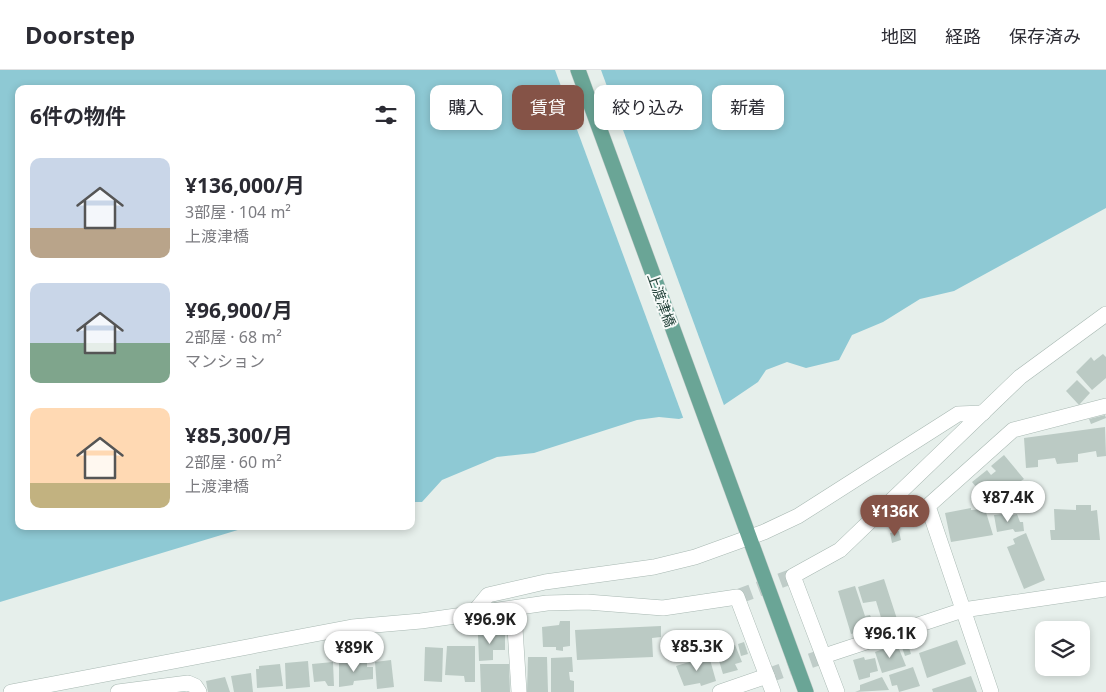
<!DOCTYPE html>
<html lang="ja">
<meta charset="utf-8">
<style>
body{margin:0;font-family:"Noto Sans","Noto Sans JP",sans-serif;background:#f7f7f7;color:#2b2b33;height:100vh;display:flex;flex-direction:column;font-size:19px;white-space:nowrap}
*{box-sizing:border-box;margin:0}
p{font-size:16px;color:#7c7c81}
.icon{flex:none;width:28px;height:28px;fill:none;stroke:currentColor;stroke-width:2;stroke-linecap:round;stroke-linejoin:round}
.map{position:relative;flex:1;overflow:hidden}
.side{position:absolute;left:15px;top:15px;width:400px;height:445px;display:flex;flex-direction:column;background:#fff;border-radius:10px;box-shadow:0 2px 8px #0003}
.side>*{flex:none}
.guide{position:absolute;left:430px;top:15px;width:475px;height:45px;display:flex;gap:10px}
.tools{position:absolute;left:1035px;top:551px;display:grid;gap:10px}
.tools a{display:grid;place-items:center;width:55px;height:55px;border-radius:10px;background:#fff;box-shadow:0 2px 8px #0003;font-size:25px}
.price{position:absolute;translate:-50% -42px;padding:0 11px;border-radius:18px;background:#fff;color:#222;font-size:16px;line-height:32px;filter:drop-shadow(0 1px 2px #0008)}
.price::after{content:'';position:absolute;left:50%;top:30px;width:15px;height:11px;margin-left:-8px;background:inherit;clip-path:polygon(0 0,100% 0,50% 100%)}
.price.active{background:#855347;color:#fff}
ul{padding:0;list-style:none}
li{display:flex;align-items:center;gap:15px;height:125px;padding:0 15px}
li span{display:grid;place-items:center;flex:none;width:140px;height:100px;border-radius:10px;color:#555}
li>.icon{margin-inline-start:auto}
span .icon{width:60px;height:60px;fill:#fffc;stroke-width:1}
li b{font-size:21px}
h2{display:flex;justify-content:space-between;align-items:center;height:60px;padding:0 15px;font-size:21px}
.chip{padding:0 18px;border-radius:10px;background:#fff;box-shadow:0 2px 8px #0003;font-size:18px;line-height:45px}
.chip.active{background:#855347;color:#fff}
header{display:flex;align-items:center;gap:30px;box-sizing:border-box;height:70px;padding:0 25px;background:#fff;border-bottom:1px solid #e1e1e2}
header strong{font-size:24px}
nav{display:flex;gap:28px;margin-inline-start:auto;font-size:18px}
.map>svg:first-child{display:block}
.water{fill:#8ec9d4}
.pier{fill:#e6efeb}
.building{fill:#bbcac4}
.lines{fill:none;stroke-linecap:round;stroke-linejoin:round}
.minor-tunnel{stroke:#bfccc8;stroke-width:15;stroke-dasharray:15 8;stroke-linecap:butt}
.minor-casing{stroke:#a8b8b2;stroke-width:16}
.major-casing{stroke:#c2cac8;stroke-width:16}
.minor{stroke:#fff;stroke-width:15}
.major{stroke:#6aa596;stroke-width:15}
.labels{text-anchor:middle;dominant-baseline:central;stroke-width:4;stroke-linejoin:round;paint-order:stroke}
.street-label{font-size:14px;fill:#24423a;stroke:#f7fbf9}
</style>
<header>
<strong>Doorstep</strong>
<nav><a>地図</a><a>経路</a><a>保存済み</a></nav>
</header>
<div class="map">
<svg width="1106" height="622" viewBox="0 0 1106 622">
<rect width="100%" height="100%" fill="#e6efeb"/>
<path class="water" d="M0,0H1106V138L954,221L920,229L883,252L852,265L839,290L806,298L787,292L766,300L758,312L724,335L679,349L659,347L637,350L534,383L497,387L442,410L422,432H411V19H19V456H251L0,532Z"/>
<path class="pier" d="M555,0H601L725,338L684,350Z"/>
<g class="building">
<path d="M1103,284L1106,287V308L1092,320L1076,302L1091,287L1094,291Z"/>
<path d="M1077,310L1090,323L1079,335L1066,321Z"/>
<path d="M1105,345L1106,348L1091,354L1089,349Z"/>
<path d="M1105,357L1106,386L1097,387L1096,381L1078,384V392L1057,394L1055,388L1038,390V397L1026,398L1024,368Z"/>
<path d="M1004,385L1024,409L1015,415L1011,411L996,424L1000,430L992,436L972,412L987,400L991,405L996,401L991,396Z"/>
<path d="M1076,435H1091V441L1097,440L1100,470H1051L1050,460H1055L1054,439L1076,440Z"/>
<path d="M971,438V440L985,439L993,465L951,472L945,443Z"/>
<path d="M1011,443L1012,445L1017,444L1020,452H1023L1024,461L1015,462L1013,459L997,462L994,445Z"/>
<path d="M899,461L901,470L892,473L890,463Z"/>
<path d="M1026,463L1045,510L1024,519L1007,477L1015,474L1013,469Z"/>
<path d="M884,509L897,549L883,554L876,531L863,533L858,517Z"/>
<path d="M855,516L865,546L870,545L875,557L851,564L838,521Z"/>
<path d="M560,551H570V576L563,577V581L556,580V577H543L542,557L559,555Z"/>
<path d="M661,556V567L652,568L653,587L577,590L575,560Z"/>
<path d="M505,563V580H493V590L479,591L478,565Z"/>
<path d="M957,570L966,594L927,608L919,583Z"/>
<path d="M907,571L911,584L905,586L900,572Z"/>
<path d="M744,572L748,584L741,586L738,574Z"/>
<path d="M897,574L906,596L882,603L875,582Z"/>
<path d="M735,575L742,592L735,594L738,600L723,604L716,581Z"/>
<path d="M447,576H475V612H465L464,606L445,605Z"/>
<path d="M425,577L443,578L442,612L424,611Z"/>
<path d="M709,586L716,611L701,616L700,613L684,616L676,596Z"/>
<path d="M528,587H547L548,622H527Z"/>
<path d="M572,587L573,602H569L570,610L574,611V622H551V588Z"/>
<path d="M864,587L865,590L875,588L878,601L870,603V607L859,610L853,590Z"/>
<path d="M391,590L394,617L377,619L375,592Z"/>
<path d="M308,591L310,617L286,619L285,593Z"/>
<path d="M367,591V597H373V609L354,611L353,615L339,617V593Z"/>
<path d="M333,592L334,616H328L325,611L314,612L312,594Z"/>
<path d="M280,594L283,616L257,618L256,599H259V596Z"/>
<path d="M480,594H509L510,622H481Z"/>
<path d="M913,597L920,616L899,622L897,615L892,616L889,605Z"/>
<path d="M251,603L253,622H234L231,606Z"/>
<path d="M971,606L977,622H933L932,619Z"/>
<path d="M225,607L230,622H208L206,611Z"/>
<path d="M882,607L889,620L855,622L860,620V615Z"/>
</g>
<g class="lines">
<g class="minor-tunnel">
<path d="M737,527L793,506"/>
<path d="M767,606L824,586"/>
</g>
<g class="minor-casing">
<g id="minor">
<path d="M474,542L488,525L545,512L654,497L695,487L764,462L798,446L958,344L983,343"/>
<path d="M515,558L519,622"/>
<path d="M824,586L963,540L1106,519"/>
<path d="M11,622L352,557L421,551L547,533L587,532L663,538L737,527L773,622"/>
<path d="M118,622L188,613L195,616L199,622"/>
<path d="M720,622L767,606"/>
<path d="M837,622L793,506L840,480L1020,307L1106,244"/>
<path d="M991,622L928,436L1013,360L1106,336"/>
</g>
</g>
<g class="major-casing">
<path id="major" d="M578,0L806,622"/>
</g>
<use href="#minor" class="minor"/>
<use href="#major" class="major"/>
</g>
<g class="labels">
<g class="street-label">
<text transform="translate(662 230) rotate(70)">上渡津橋</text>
</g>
</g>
</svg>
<div class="tools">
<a><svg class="icon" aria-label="layers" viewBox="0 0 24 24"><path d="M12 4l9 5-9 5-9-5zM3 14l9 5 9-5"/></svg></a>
</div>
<b class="price" style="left:1008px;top:453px">¥87.4K</b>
<b class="price active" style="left:895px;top:467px">¥136K</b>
<b class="price" style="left:490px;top:575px">¥96.9K</b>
<b class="price" style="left:890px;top:589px">¥96.1K</b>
<b class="price" style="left:697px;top:602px">¥85.3K</b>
<b class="price" style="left:354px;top:603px">¥89K</b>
<div class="guide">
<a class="chip">購入</a>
<a class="chip active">賃貸</a>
<a class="chip">絞り込み</a>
<a class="chip">新着</a>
</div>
<section class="side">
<h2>6件の物件<svg class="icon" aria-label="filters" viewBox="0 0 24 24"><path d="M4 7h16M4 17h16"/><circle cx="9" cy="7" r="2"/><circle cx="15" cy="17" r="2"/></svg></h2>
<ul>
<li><span style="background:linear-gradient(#c9d6e8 70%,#b9a48a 0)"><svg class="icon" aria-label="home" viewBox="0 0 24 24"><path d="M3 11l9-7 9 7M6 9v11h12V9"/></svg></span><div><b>¥136,000/月</b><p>3部屋 · 104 m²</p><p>上渡津橋</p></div></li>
<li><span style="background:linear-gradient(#c9d6e8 60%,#7fa58c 0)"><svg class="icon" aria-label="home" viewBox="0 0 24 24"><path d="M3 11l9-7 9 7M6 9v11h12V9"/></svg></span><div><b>¥96,900/月</b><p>2部屋 · 68 m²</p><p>マンション</p></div></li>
<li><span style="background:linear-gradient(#ffd9b3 75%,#c2b280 0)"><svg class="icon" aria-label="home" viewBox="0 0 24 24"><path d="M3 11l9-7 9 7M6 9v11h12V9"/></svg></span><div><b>¥85,300/月</b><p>2部屋 · 60 m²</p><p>上渡津橋</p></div></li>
</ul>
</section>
</div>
